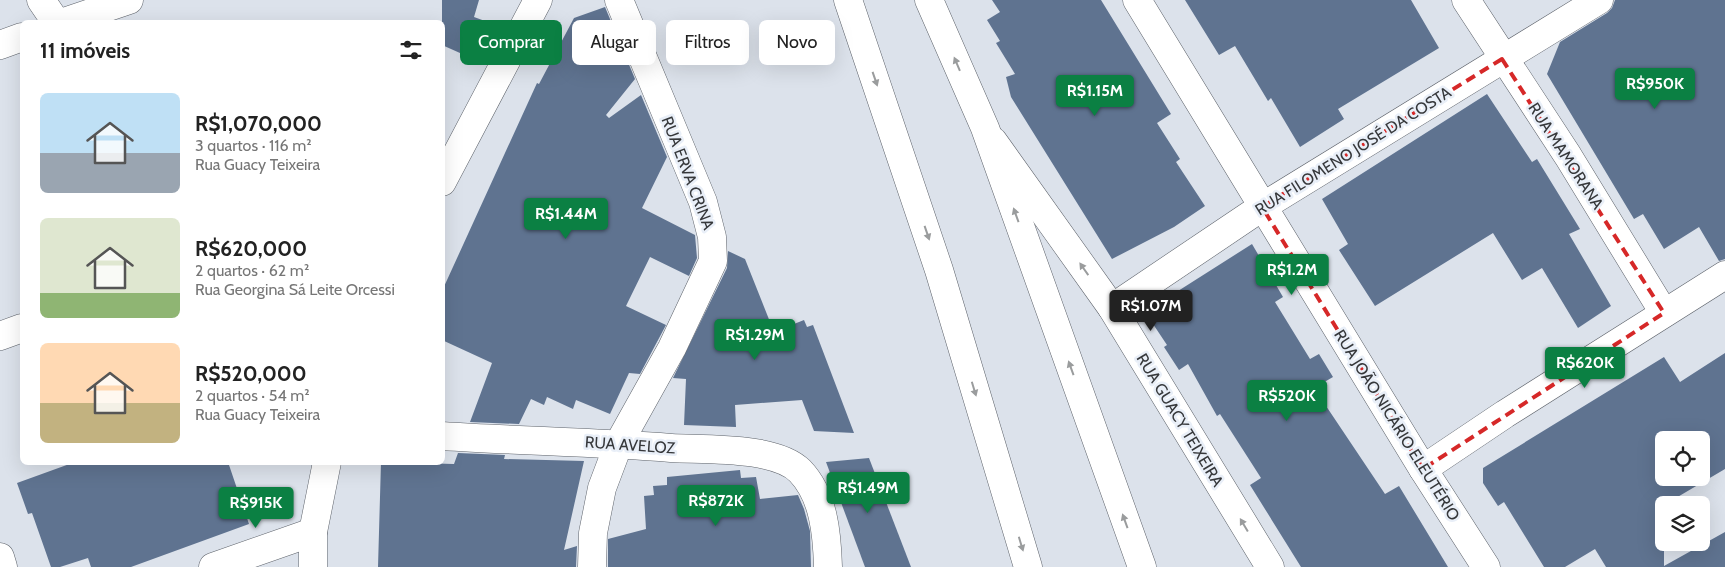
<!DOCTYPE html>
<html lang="pt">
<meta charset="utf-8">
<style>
body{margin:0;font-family:Cabin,sans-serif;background:#f6f6f6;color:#222;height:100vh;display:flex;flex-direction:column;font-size:19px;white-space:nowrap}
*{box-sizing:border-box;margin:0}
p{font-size:16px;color:#767676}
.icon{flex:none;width:28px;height:28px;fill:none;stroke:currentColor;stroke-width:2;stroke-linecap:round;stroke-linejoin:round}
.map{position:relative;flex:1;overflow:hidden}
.panel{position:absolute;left:20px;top:20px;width:425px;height:445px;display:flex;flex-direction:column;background:#fff;border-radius:8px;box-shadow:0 5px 20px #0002}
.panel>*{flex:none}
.banner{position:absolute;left:460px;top:20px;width:475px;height:45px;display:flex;gap:10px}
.fabs{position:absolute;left:1655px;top:431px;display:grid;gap:10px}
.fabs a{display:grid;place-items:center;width:55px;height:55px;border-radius:8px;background:#fff;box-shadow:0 5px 20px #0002;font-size:25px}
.price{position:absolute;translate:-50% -42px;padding:0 11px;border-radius:5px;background:#0b8043;color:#fff;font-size:16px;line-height:32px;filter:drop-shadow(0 1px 2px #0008)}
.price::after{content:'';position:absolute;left:50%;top:30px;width:15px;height:11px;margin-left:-8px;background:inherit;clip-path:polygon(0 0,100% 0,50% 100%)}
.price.active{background:#222;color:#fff}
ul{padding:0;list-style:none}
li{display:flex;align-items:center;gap:15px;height:125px;padding:0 20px}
li span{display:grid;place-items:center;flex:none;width:140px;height:100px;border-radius:8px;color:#555}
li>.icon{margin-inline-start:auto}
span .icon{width:60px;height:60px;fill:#fffc;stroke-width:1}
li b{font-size:21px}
h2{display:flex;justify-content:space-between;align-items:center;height:60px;padding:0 20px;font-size:21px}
.tag{padding:0 18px;border-radius:8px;background:#fff;box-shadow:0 5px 20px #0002;font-size:18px;line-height:45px}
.tag.active{background:#0b8043;color:#fff}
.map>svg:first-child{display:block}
.building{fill:#5f7390;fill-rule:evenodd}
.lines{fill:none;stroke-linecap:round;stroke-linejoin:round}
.minor-casing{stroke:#5d626a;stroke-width:29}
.tertiary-casing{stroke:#5d626a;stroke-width:29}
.secondary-casing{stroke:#5d626a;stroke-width:29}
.minor{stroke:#fff;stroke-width:28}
.tertiary{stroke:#fff;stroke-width:28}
.secondary{stroke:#fff;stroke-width:28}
.oneway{fill:#9a9c9d}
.marked{fill:none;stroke:#d62828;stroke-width:4;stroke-dasharray:10 6;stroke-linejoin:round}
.labels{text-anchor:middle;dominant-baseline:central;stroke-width:5;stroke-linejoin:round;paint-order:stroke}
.street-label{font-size:16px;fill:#36383b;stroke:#e9eff8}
</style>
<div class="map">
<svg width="1725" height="567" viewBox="0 0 1725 567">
<rect width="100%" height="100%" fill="#dce2eb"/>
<g class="building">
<path d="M442,0H479L474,17L485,21L469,57L442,45Z"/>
<path d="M992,0H1101L1171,114L1157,123L1180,159L1176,162L1205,206L1174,227L1112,259L1011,97L1006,77L1015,74L996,43L1000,41L987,20L1000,12Z"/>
<path d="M1185,0H1411L1439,48L1338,109L1344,119L1300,147L1271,98L1268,101L1235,46L1219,55Z"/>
<path d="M1615,0H1725V259L1719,261L1699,227L1664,249L1643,214L1634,219L1547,74L1560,42L1607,13L1612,8Z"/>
<path d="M605,7L635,79L606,115L609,118L641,95L667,157L642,208L695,235L697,258L689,276L650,257L626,306L666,325L640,374L629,373L610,414L576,400L573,409L547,397L544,405L531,399L519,424L470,422L492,363L442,340V291L537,83L539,84L574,18Z"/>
<path d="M1487,94L1532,162L1537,159L1580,229L1569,234L1611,306L1578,328L1542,268L1522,280L1493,233L1375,306L1339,250L1348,244L1322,199Z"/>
<path d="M1252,244L1283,297L1275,302L1310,359L1319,354L1333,377L1314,388L1385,494L1399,486L1448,567H1301L1250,485L1261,478L1220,414L1217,416L1188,364L1179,370L1164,347L1167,345L1145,312Z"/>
<path d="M728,251L745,259L774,332L804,320L807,327L813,325L854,433L814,431L802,400L735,405L736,427L684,425L686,379L673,378L727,268Z"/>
<path d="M1725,353V469L1664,505V566L1725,532V567H1606L1595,549L1565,567H1544L1504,502L1498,506L1483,483V468L1664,357L1680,382ZM1664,440H1701V478H1664Z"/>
<path d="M458,453L505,455L504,459L584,461L564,550L577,546L576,567H378L381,462L454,464Z"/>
<path d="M869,458L911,567H865L826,462Z"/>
<path d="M75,462H228L249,524L131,567H91L88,558L60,567H51L32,513L28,514L17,483Z"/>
<path d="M740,470L741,478L756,477L760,499L798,495L804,509L810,531L811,567H608V539L646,529L644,496L654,495L653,486L667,485V477Z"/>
</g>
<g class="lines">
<g class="minor-casing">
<g id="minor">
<path d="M41,0L56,22"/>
<path d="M1137,0L1423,469L1486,567"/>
<path d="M1466,0L1568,156L1664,313"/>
<path d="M64,22L129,0"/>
<path d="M0,45L22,37"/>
<path d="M993,141L1112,308L1270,567"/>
<path d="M1112,308L1262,207L1599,0"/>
<path d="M0,336L22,328"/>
<path d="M442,436C518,441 595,442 671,448C704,450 775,446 800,471C824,496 827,534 828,567"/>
<path d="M1423,469L1505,414L1725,275"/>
<path d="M0,557L3,567"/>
<path d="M213,567L313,532"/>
<path d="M592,567L593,533L602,488L619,443L672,348L713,261L712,237L703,202L619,0"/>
</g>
</g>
<g class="tertiary-casing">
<g id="tertiary">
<path d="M848,0L939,270L1028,567"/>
<path d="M929,0L985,128L1142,567"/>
</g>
</g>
<g class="secondary-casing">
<g id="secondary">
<path d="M442,182L538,0"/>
<path d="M313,567V532L327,462"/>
</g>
</g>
<use href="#minor" class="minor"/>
<use href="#tertiary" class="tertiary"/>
<use href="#secondary" class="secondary"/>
</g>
<defs><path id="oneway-solid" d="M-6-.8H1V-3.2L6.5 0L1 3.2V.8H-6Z" transform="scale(1.25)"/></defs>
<g class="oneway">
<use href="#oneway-solid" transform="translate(957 64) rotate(-113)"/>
<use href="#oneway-solid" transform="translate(875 79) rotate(71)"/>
<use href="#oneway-solid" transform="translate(1016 215) rotate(-110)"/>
<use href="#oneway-solid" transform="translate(927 233) rotate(71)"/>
<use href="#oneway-solid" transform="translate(1084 269) rotate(-125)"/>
<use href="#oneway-solid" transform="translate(1071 368) rotate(-110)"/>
<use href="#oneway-solid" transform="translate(974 389) rotate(73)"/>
<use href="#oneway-solid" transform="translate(1125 521) rotate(-110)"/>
<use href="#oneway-solid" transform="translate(1244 525) rotate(-121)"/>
<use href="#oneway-solid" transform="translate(1021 544) rotate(73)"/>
</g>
<path class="marked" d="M1502,59L1664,313L1423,469L1262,207Z"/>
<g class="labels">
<g class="street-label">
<text transform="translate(1353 151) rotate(-32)">RUA FILOMENO JOSÉ DA COSTA</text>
<text transform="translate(1566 156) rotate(57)">RUA MAMORANA</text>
<text transform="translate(688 173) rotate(69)">RUA ERVA CRINA</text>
<text transform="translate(1180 420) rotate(59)">RUA GUACY TEIXEIRA</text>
<text transform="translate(1397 425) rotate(58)">RUA JOÃO NICÁRIO ELEUTÉRIO</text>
<text transform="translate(630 445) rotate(4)">RUA AVELOZ</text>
</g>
</g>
</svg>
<div class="fabs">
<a><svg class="icon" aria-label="locate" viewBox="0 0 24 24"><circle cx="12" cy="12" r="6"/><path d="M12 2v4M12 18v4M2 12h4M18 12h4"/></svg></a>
<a><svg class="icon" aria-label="layers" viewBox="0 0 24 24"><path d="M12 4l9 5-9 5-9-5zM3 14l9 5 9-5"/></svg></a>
</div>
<b class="price" style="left:1655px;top:110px">R$950K</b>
<b class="price" style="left:1095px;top:117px">R$1.15M</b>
<b class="price" style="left:566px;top:240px">R$1.44M</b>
<b class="price" style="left:1292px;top:296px">R$1.2M</b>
<b class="price active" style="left:1151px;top:332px">R$1.07M</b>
<b class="price" style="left:755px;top:361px">R$1.29M</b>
<b class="price" style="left:1585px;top:389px">R$620K</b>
<b class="price" style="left:1287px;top:422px">R$520K</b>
<b class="price" style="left:868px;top:514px">R$1.49M</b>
<b class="price" style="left:716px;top:527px">R$872K</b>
<b class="price" style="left:256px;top:529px">R$915K</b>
<div class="banner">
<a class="tag active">Comprar</a>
<a class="tag">Alugar</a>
<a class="tag">Filtros</a>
<a class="tag">Novo</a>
</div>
<section class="panel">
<h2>11 imóveis<svg class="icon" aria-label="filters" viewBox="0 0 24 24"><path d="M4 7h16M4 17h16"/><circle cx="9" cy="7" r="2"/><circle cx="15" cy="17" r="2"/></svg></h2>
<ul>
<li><span style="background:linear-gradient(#bfe0f5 60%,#9aa5b1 0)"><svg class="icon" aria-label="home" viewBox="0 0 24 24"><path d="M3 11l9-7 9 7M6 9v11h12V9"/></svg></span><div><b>R$1,070,000</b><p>3 quartos · 116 m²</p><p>Rua Guacy Teixeira</p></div></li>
<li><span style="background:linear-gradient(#dfe7d0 75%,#8fb573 0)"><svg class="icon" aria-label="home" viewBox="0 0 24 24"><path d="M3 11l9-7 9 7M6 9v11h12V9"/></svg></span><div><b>R$620,000</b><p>2 quartos · 62 m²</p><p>Rua Georgina Sá Leite Orcessi</p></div></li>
<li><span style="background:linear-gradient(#ffd9b3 60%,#c2b280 0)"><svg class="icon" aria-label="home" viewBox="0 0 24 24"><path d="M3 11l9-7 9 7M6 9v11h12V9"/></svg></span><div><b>R$520,000</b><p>2 quartos · 54 m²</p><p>Rua Guacy Teixeira</p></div></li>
</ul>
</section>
</div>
